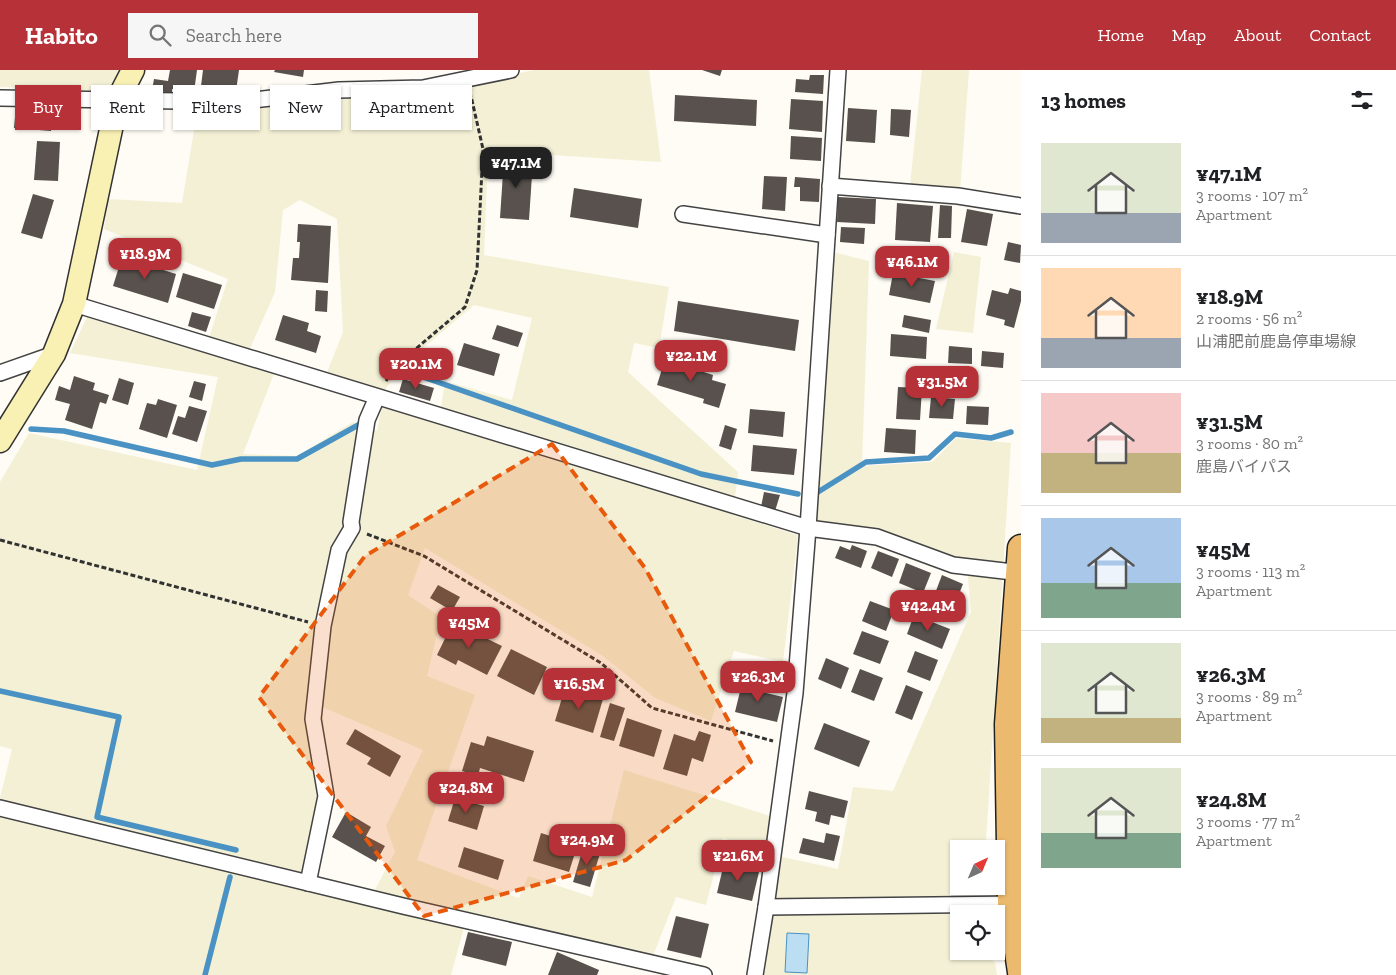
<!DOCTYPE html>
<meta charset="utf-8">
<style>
body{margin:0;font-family:"Zilla Slab","Noto Sans JP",serif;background:#f6f6f6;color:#202124;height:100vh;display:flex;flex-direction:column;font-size:19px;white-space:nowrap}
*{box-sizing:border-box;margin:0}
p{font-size:16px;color:#757577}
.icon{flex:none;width:28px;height:28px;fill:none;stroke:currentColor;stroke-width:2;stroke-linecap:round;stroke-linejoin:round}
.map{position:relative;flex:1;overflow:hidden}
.sheet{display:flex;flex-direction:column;background:#fff;width:375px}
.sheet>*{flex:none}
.banner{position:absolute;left:15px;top:15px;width:475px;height:45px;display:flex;gap:10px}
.needle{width:32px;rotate:44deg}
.controls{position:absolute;left:950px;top:770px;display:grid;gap:10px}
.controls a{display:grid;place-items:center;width:55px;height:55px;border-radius:0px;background:#fff;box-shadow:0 1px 4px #0004;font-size:25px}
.price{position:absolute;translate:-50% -42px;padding:0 11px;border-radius:10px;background:#b63238;color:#fff;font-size:16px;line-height:32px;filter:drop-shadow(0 1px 2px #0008)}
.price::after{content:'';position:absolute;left:50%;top:30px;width:15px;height:11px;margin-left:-8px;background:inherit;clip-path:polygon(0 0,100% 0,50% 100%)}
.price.on{background:#222;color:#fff}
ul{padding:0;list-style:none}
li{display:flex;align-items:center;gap:15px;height:125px;padding:0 20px}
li+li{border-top:1px solid #e0e0e0}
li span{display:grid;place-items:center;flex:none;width:140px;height:100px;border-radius:0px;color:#555}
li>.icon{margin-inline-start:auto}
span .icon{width:60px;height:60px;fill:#fffc;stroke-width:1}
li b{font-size:21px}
h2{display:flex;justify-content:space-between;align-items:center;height:60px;padding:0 20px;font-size:21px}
.tag{padding:0 18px;border-radius:0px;background:#fff;box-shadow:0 1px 4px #0004;font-size:18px;line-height:45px}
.tag.on{background:#b63238;color:#fff}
header{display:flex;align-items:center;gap:30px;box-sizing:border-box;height:70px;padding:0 25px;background:#b63238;color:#fff}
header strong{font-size:24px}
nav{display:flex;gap:28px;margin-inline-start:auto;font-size:18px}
.search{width:350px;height:45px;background:#f6f6f6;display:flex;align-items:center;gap:12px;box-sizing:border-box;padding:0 18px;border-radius:0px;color:#757577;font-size:19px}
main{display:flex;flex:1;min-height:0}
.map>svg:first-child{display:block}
.farmland{fill:#f3f0d5;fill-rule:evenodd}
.water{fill:#bcdef2;stroke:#4992c3}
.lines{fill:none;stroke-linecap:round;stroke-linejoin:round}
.stream{stroke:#4992c3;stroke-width:5.5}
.building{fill:#58514d}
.minor-casing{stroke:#434343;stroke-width:18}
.secondary-casing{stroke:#323232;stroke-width:25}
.trunk-casing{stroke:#212121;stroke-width:29}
.path{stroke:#323232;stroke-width:3;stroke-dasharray:5 2.5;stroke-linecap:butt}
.minor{stroke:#fff;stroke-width:15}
.secondary{stroke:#f9f1b4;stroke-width:22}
.trunk{stroke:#ecba6e;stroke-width:26}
.marked{fill:#e8590c;fill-opacity:0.2;stroke:#e8590c;stroke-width:4;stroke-dasharray:10 6;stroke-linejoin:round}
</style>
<header>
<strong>Habito</strong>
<div class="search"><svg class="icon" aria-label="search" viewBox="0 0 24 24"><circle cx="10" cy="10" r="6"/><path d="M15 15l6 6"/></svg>Search here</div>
<nav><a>Home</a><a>Map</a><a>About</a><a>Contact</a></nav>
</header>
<main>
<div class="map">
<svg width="1021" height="905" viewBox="0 0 1021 905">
<rect width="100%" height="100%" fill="#fefcf4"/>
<g class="farmland">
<path d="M0,0H120L107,21L0,17Z"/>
<path d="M534,0H649L661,92L488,81L484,185L669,217L659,278L634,273L628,302L738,402L733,445L798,465L783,592L734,581L711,651L655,628L603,586L425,478L408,525L441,547L427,606L475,625L417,790L519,828L528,806L592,827L624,700L770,746L765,782L723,768L706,835L676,827L653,886L622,881L468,843L451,905H0V728L12,679L0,676V412L29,363L197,400L218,307L70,283L88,245L205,280L228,209L104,159L108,129L182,133L198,36L419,24ZM300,130L337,149L343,262L326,305L384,321L404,294L474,235L532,248L512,330L445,311L439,351L382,335L377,361L353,352L297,386L243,384L275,301L244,292L275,222L283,140ZM322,637L423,680L386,756L395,782L368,833L315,821L331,729Z"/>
<path d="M922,0H969L960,122L910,116Z"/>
<path d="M833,182L869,191L862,396L932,392L956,368L1011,373L986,771L981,779H959V810L942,835L959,854V881H984L995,893L997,905H762L778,786L838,799L853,717L893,721L971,542L967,494L815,454Z"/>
<path d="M954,182L981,187L973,263L936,259Z"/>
</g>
<path class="water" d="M787,863L809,864L807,903L785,902Z"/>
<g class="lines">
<g class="stream">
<path d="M387,298L406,301L701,404L798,424"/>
<path d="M31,359L64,361L212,395L241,389H297L360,354"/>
<path d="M818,422L866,392L929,388L955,364L991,368L1011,362"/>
<path d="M0,621L119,647L97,747L236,780"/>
<path d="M205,905L230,807"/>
</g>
</g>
<g class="building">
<path d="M170,0H197L194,22L172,19V23L152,20L154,9L168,11Z"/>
<path d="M203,0H239L236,21L201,16Z"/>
<path d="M275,0H304L303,7L274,2Z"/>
<path d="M702,0H722L720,6Z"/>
<path d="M810,5H824L823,24L795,22L796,9L809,10Z"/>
<path d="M675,25L757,30L756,56L674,51Z"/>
<path d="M791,29L823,31L822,62L789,59Z"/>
<path d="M16,36L52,38L51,61L14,58Z"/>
<path d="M848,38L877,40L875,73L846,71Z"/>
<path d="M891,39L911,40L909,67L890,65Z"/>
<path d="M791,66L822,68L821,91L790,89Z"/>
<path d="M37,71L60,72L58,111L34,110Z"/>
<path d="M504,88L533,90L529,150L500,148Z"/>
<path d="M764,106L787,107L785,141L762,139Z"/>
<path d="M795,107L820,109L819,132L800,131V117H794Z"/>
<path d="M574,118L642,129L638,158L570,147Z"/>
<path d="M33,124L54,130L42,169L21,163Z"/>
<path d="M838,127L876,129L875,154L837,152Z"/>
<path d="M897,133L933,136L930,172L895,170Z"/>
<path d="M940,135L952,136L951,168H938Z"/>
<path d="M967,139L993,144L987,176L961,172Z"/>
<path d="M298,154L331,156L328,213L291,210L293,188H299L300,172H297Z"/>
<path d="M841,157L865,158L864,174L840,172Z"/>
<path d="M1008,172L1021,175L1020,193L1004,190Z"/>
<path d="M122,187L176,204L168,233L113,216Z"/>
<path d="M183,203L222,215L214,239L176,227Z"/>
<path d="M893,203L935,211L930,233L889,225Z"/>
<path d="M1010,218L1021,221V231L1014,258L1004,255L1005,250L986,245L992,220L1008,224Z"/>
<path d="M316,220L328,221L327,242L315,241Z"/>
<path d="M678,231L799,250L795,281L674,261Z"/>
<path d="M192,242L211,247L206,262L188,256Z"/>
<path d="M283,245L309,253L307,261L321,266L316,283L275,270Z"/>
<path d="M904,245L931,250L929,263L902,257Z"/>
<path d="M497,255L523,263L518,277L492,269Z"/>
<path d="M891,264L927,267L926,289L890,286Z"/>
<path d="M464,273L500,284L494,306L457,295Z"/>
<path d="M949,276L972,278V294L948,293Z"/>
<path d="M982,281L1004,283L1003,298L981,296Z"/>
<path d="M666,286L680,290L679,294L713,305L712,310L726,314L719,338L703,333L704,329L657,315Z"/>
<path d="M74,306L95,313L93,320L109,325L106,334L100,332L92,359L65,350L70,334L55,330L59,316L70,320Z"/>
<path d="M119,308L134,313L128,335L112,330Z"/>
<path d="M403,309L434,318L430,331L399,322Z"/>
<path d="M194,311L206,314L202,331L189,327Z"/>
<path d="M898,317L922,318L920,350L896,349Z"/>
<path d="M931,327L955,329L953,349L929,348Z"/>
<path d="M158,329L177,335L167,368L139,359L147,333L156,335Z"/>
<path d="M189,336L207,341L197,372L172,364L178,346L185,348Z"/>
<path d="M967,336L989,337L988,355L966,354Z"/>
<path d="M750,339L785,342L783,367L748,363Z"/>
<path d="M725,355L737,359L731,380L719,376Z"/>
<path d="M886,358L916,360L915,384L884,382Z"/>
<path d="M753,375L797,379L794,405L751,401Z"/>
<path d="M764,422L780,425L775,441L761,437Z"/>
<path d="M852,475L867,481L861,498L835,488L840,476L850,480Z"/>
<path d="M878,481L899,489L892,507L871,498Z"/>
<path d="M906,493L931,503L923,523L899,513Z"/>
<path d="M942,505L963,514L955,534L934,526Z"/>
<path d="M438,515L460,527L452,541L430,528Z"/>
<path d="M870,531L894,540L886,561L862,551Z"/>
<path d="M914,545L950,559L942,579L907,564Z"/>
<path d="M453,552L502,576L487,605L458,590L456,595L437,585Z"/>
<path d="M862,561L889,571L880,594L853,584Z"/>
<path d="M511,579L547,597L534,625L497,606Z"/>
<path d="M915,581L938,590L930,611L907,602Z"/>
<path d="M826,588L849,598L841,619L818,609Z"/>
<path d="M764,599L786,607L782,618L760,611Z"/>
<path d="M860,599L883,608L874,631L851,622Z"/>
<path d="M743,609L755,612L753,620L783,627L777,652L735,642Z"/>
<path d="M906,615L923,622L912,650L895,643Z"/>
<path d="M565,618L603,629L593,663L555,651Z"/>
<path d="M610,633L625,638L614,671L600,667Z"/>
<path d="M627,648L662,660L654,687L619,676Z"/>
<path d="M824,653L870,671L859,697L814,679Z"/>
<path d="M355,659L401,686L390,707L367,694L371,688L346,674Z"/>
<path d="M699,661L711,665L703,692L692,688L687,706L663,699L674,664L695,671Z"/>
<path d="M487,666L534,681L524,712L480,698L478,706L462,701L471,672L484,676Z"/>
<path d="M809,721L848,731L844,748L831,745L829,755L815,751L817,742L805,739Z"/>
<path d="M455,728L484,736L477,760L448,751Z"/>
<path d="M346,742L371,757L366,766L385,776L376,792L332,767Z"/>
<path d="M562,761L580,767L569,802L533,791L541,763L560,769Z"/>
<path d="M826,763L840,766L834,791L799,783L803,768L824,773Z"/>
<path d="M584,775L601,780L590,817L573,812Z"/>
<path d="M464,777L504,790L498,810L458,797Z"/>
<path d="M724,793L759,802L752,831L717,823Z"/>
<path d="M676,846L709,854L701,888L667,880Z"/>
<path d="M468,862L512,872L506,896L462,885Z"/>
<path d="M557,882L599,900L597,905H548Z"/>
</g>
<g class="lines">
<g class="minor-casing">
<g id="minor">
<path d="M0,28L237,32L339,20L423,18L511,0"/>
<path d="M830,116L958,126L1021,136"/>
<path d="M683,144L827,165"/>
<path d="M74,234L808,458L877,467L953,495L1021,503"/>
<path d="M0,303L54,284"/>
<path d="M0,738L403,836L704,905"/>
<path d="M308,813L326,726L313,649L323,556L339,480L352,458L351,452L367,350L377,327"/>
<path d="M766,837L1017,834"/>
<path d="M755,905L766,837L795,623L808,458L838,0"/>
</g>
</g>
<g class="secondary-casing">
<path id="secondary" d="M0,371L54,284L74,234L117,31L133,0"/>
</g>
<g class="trunk-casing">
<path id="trunk" d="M1021,478L1008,654L1011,834L1021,902"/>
</g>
<g class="path">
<path d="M386,311L398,294L465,237L477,200L483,79L471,26"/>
<path d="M367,464L424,486L601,593L652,638L773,671"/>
<path d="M0,470L308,552"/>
</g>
<use href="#minor" class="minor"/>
<use href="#secondary" class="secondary"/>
<use href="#trunk" class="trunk"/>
</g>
<path class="marked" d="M552,374L645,498L751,692L626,790L424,846L259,627L365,486Z"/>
</svg>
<div class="controls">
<a><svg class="needle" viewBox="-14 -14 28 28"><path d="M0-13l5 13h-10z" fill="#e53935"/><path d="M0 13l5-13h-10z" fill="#757577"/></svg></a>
<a><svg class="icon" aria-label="locate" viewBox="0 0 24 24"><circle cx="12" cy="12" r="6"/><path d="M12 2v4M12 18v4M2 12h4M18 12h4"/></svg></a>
</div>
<b class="price on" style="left:516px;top:119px">¥47.1M</b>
<b class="price" style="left:145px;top:210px">¥18.9M</b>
<b class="price" style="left:912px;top:218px">¥46.1M</b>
<b class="price" style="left:691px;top:312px">¥22.1M</b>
<b class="price" style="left:416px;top:320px">¥20.1M</b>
<b class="price" style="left:942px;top:338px">¥31.5M</b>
<b class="price" style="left:928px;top:562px">¥42.4M</b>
<b class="price" style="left:469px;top:579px">¥45M</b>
<b class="price" style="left:758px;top:633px">¥26.3M</b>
<b class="price" style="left:579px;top:640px">¥16.5M</b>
<b class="price" style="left:466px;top:744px">¥24.8M</b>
<b class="price" style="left:587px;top:796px">¥24.9M</b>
<b class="price" style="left:738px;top:812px">¥21.6M</b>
<div class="banner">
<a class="tag on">Buy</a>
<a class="tag">Rent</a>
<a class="tag">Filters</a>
<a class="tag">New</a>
<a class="tag">Apartment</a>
</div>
</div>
<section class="sheet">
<h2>13 homes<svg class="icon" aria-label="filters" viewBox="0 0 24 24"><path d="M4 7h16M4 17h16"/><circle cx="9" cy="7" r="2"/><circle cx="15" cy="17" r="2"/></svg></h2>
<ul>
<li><span style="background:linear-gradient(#dfe7d0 70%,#9aa5b1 0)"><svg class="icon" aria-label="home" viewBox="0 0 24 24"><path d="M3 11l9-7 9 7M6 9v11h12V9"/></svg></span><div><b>¥47.1M</b><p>3 rooms · 107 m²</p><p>Apartment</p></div></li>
<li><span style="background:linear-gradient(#ffd9b3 70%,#9aa5b1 0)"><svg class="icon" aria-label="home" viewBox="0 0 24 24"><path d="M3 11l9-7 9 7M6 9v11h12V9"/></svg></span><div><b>¥18.9M</b><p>2 rooms · 56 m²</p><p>山浦肥前鹿島停車場線</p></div></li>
<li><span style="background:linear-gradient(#f6c9c9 60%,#c2b280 0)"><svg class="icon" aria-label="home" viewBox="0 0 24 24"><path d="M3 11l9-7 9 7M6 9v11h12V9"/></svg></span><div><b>¥31.5M</b><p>3 rooms · 80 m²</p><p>鹿島バイパス</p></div></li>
<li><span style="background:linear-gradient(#a9c7e8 65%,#7fa58c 0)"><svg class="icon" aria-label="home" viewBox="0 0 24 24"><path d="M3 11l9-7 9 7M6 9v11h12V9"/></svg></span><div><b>¥45M</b><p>3 rooms · 113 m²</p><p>Apartment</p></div></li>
<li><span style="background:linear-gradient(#dfe7d0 75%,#c2b280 0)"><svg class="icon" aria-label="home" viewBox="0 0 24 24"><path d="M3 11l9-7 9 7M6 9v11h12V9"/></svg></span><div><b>¥26.3M</b><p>3 rooms · 89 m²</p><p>Apartment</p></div></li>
<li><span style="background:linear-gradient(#dfe7d0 65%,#7fa58c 0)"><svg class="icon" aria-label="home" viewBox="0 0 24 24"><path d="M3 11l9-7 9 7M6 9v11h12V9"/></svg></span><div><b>¥24.8M</b><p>3 rooms · 77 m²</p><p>Apartment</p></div></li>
</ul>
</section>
</main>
